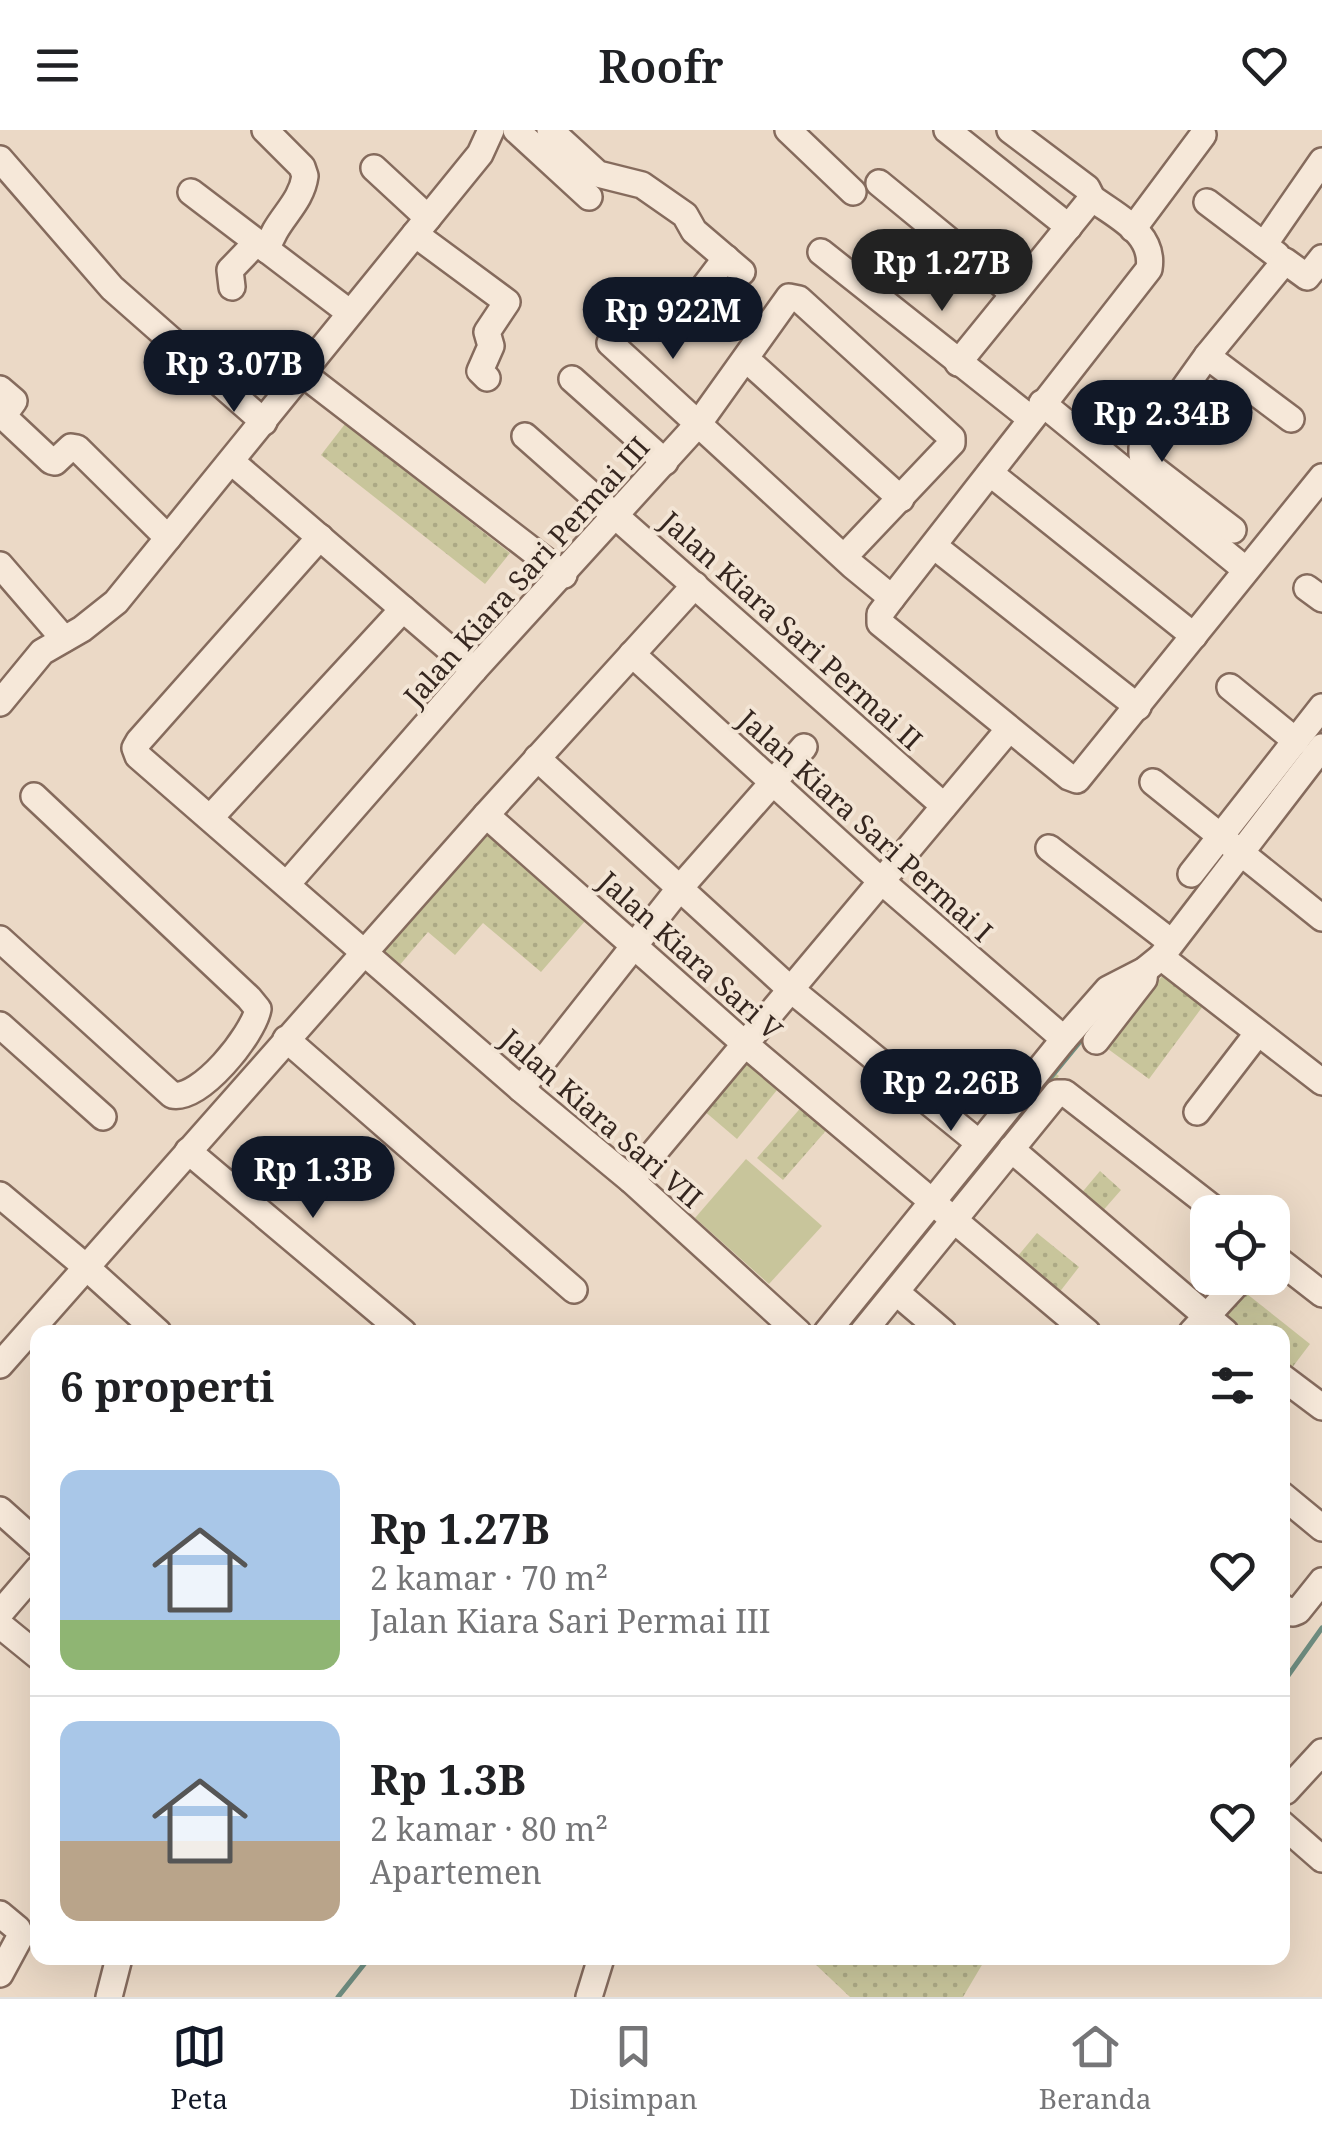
<!DOCTYPE html>
<html lang="id">
<meta charset="utf-8">
<style>
body{margin:0;font-family:"Noto Serif",serif;background:#f6f6f6;color:#202124;height:100vh;display:flex;flex-direction:column;font-size:38px;white-space:nowrap}
*{box-sizing:border-box;margin:0}
p{font-size:32px;color:#757577}
.icon{flex:none;width:55px;height:55px;fill:none;stroke:currentColor;stroke-width:2;stroke-linecap:round;stroke-linejoin:round}
.map{position:relative;flex:1;overflow:hidden}
.sheet{position:absolute;left:30px;top:1195px;width:1260px;height:640px;display:flex;flex-direction:column;background:#fff;border-radius:20px;box-shadow:0 10px 40px #0002}
.sheet>*{flex:none}
.buttons{position:absolute;left:1190px;top:1065px;display:grid;gap:20px}
.buttons a{display:grid;place-items:center;width:100px;height:100px;border-radius:20px;background:#fff;box-shadow:0 10px 40px #0002;font-size:50px}
.price{position:absolute;translate:-50% -85px;padding:0 22px;border-radius:35px;background:#111827;color:#fff;font-size:32px;line-height:65px;filter:drop-shadow(0 2px 5px #0008)}
.price::after{content:'';position:absolute;left:50%;top:60px;width:30px;height:22px;margin-left:-15px;background:inherit;clip-path:polygon(0 0,100% 0,50% 100%)}
.price.active{background:#222;color:#fff}
ul{padding:0;list-style:none}
li{display:flex;align-items:center;gap:30px;height:250px;padding:0 30px}
li+li{border-top:2px solid #e0e0e0}
li span{display:grid;place-items:center;flex:none;width:280px;height:200px;border-radius:20px;color:#555}
li>.icon{margin-inline-start:auto}
span .icon{width:120px;height:120px;fill:#fffc;stroke-width:1}
li b{font-size:42px}
h2{display:flex;justify-content:space-between;align-items:center;height:120px;padding:0 30px;font-size:42px}
header{display:flex;justify-content:space-between;align-items:center;height:130px;padding:0 30px;background:#fff;font-size:45px;font-weight:600}
.tabs{display:flex;justify-content:space-around;align-items:center;height:140px;border-top:2px solid #e0e0e0;background:#fff;font-size:28px;color:#757577}
.tabs a{display:grid;justify-items:center;gap:5px}
.tabs .active{color:#111827}
.map>svg:first-child{display:block}
.grass{fill:url(#grass-dots)}
.pitch{fill:#c8c59b}
.lines{fill:none;stroke-linecap:round;stroke-linejoin:round}
.stream{stroke:#6f8d80;stroke-width:5}
.minor-casing{stroke:#856b5d;stroke-width:30}
.minor{stroke:#f6e8d9;stroke-width:25}
.labels{text-anchor:middle;dominant-baseline:central;stroke-width:8;stroke-linejoin:round;paint-order:stroke}
.street-label{font-size:28px;fill:#362720;stroke:#f3e5d5}
</style>
<header><svg class="icon" aria-label="menu" viewBox="0 0 24 24"><path d="M4 6h16M4 12h16M4 18h16"/></svg>Roofr<svg class="icon" aria-label="heart" viewBox="0 0 24 24"><path d="M12 20l-8-8c-3-5 5-10 8-4 3-6 11-1 8 4z"/></svg></header>
<div class="map">
<svg width="1322" height="1867" viewBox="0 0 1322 1867">
<defs>
<pattern id="grass-dots" width="8" height="8" patternUnits="userSpaceOnUse" patternTransform="scale(2.5)"><rect width="8" height="8" fill="#c8c59b"/><path d="M2 2h.1M6 6h.1" fill="none" stroke="#aca985" stroke-width="1.8" stroke-linecap="round"/></pattern>
</defs>
<rect width="100%" height="100%" fill="#ebd9c6"/>
<g class="grass">
<path d="M345,294L510,423L485,454L321,325Z"/>
<path d="M487,694L592,783L541,842L483,793L455,825L428,802L398,837L379,821Z"/>
<path d="M1165,842L1206,872L1149,949L1108,919Z"/>
<path d="M744,932L777,960L737,1009L703,980Z"/>
<path d="M1051,940L1059,946L951,1080L944,1074Z"/>
<path d="M804,974L830,996L783,1050L757,1028Z"/>
<path d="M1100,1041L1121,1060L1100,1084L1079,1066Z"/>
<path d="M1037,1103L1079,1137L1055,1168L1012,1133Z"/>
<path d="M1242,1160L1310,1214L1288,1243L1283,1239L1282,1202H1235L1219,1190Z"/>
<path d="M816,1828H986L963,1867H850L813,1832Z"/>
</g>
<path class="pitch" d="M746,1029L822,1096L769,1154L695,1088Z"/>
<g class="lines">
<g class="stream">
<path d="M946,1075L1088,902"/>
<path d="M845,1202L908,1122"/>
<path d="M1282,1554L1322,1498"/>
<path d="M338,1867L369,1828"/>
</g>
<g class="minor-casing">
<g id="minor">
<path d="M265,0L302,37L305,46C301,75 275,90 267,120"/>
<path d="M516,0L589,67"/>
<path d="M550,0L598,44L642,55L685,85L694,101L742,142"/>
<path d="M788,0L853,62"/>
<path d="M947,0L1069,97"/>
<path d="M1010,0L1087,58L1092,68C1117,87 1155,103 1149,139L892,468L880,484V493L1069,647L1077,650L1322,347"/>
<path d="M0,29L112,158L264,292"/>
<path d="M374,38L428,88"/>
<path d="M879,53L1014,164"/>
<path d="M191,62L350,183"/>
<path d="M1207,72L1277,125"/>
<path d="M1133,99L1203,5"/>
<path d="M415,104L507,172L487,202L491,216L480,241L487,248"/>
<path d="M1264,115L1322,31"/>
<path d="M821,122L1030,288"/>
<path d="M232,157L230,140L257,112"/>
<path d="M691,174L726,128"/>
<path d="M610,213L853,436L892,468"/>
<path d="M1207,226L1291,289"/>
<path d="M746,229L901,369"/>
<path d="M958,233L1092,68"/>
<path d="M302,243L564,445"/>
<path d="M572,249L665,332"/>
<path d="M0,259L14,271L3,286L51,331L55,332L71,317L77,318L168,408"/>
<path d="M1042,273L1246,440"/>
<path d="M525,306L944,676"/>
<path d="M232,332L474,540"/>
<path d="M990,343L1194,506"/>
<path d="M1233,400L1150,336L1142,325V317L1207,226L1285,131L1307,147L1322,128"/>
<path d="M320,407L139,611L135,618L138,626L521,959L631,1050L798,1202"/>
<path d="M934,416L1138,577"/>
<path d="M0,435L64,509"/>
<path d="M1307,458L1322,469"/>
<path d="M632,524L880,750L1064,909"/>
<path d="M1230,557L1296,611"/>
<path d="M0,573L42,522L82,499L116,472L480,24L491,0"/>
<path d="M537,628L789,858L979,1013"/>
<path d="M1153,652L1322,788"/>
<path d="M486,685L745,914L1087,1202"/>
<path d="M211,687L403,479"/>
<path d="M1049,718L1171,812"/>
<path d="M1191,744L1322,577"/>
<path d="M288,753L474,540L699,293L789,167L799,169L952,308V313L845,426"/>
<path d="M0,809L172,965C200,971 253,905 258,879L249,868L34,666"/>
<path d="M1161,827L1322,952"/>
<path d="M0,895L103,987"/>
<path d="M286,909L574,1160"/>
<path d="M1096,911L1144,849L1145,840"/>
<path d="M521,959L679,759L804,617"/>
<path d="M1197,982L1257,904"/>
<path d="M1011,1019L1225,1202"/>
<path d="M188,1021L403,1202"/>
<path d="M631,1050L1009,599"/>
<path d="M0,1065L86,1137L158,1202"/>
<path d="M1272,1125L1322,1164"/>
<path d="M896,1162L943,1202"/>
<path d="M827,1202L1064,909L1108,859L1145,840L1161,827L1322,617"/>
<path d="M863,1202L1057,963H1065L1218,1082"/>
<path d="M1192,1202L1242,1148"/>
<path d="M0,1235L486,685L695,455"/>
<path d="M1282,1247L1322,1277"/>
<path d="M1282,1365L1322,1398"/>
<path d="M0,1380L38,1414"/>
<path d="M1282,1477L1293,1483L1298,1481L1322,1451"/>
<path d="M0,1483L38,1439"/>
<path d="M0,1495L38,1526"/>
<path d="M1286,1661L1322,1622"/>
<path d="M1282,1694L1322,1729"/>
<path d="M0,1784L18,1799L20,1807L0,1844"/>
<path d="M109,1867L118,1832"/>
<path d="M589,1867L601,1828"/>
</g>
</g>
<use href="#minor" class="minor"/>
</g>
<g class="labels">
<g class="street-label">
<text transform="translate(526 441) rotate(-48)">Jalan Kiara Sari Permai III</text>
<text transform="translate(792 500) rotate(42)">Jalan Kiara Sari Permai II</text>
<text transform="translate(866 695) rotate(42)">Jalan Kiara Sari Permai I</text>
<text transform="translate(691 825) rotate(42)">Jalan Kiara Sari V</text>
<text transform="translate(602 988) rotate(41)">Jalan Kiara Sari VII</text>
</g>
</g>
</svg>
<div class="buttons">
<a><svg class="icon" aria-label="locate" viewBox="0 0 24 24"><circle cx="12" cy="12" r="6"/><path d="M12 2v4M12 18v4M2 12h4M18 12h4"/></svg></a>
</div>
<b class="price active" style="left:942px;top:184px">Rp 1.27B</b>
<b class="price" style="left:673px;top:232px">Rp 922M</b>
<b class="price" style="left:234px;top:285px">Rp 3.07B</b>
<b class="price" style="left:1162px;top:335px">Rp 2.34B</b>
<b class="price" style="left:951px;top:1004px">Rp 2.26B</b>
<b class="price" style="left:313px;top:1091px">Rp 1.3B</b>
<section class="sheet">
<h2>6 properti<svg class="icon" aria-label="filters" viewBox="0 0 24 24"><path d="M4 7h16M4 17h16"/><circle cx="9" cy="7" r="2"/><circle cx="15" cy="17" r="2"/></svg></h2>
<ul>
<li><span style="background:linear-gradient(#a9c7e8 75%,#8fb573 0)"><svg class="icon" aria-label="home" viewBox="0 0 24 24"><path d="M3 11l9-7 9 7M6 9v11h12V9"/></svg></span><div><b>Rp 1.27B</b><p>2 kamar · 70 m²</p><p>Jalan Kiara Sari Permai III</p></div><svg class="icon" aria-label="heart" viewBox="0 0 24 24"><path d="M12 20l-8-8c-3-5 5-10 8-4 3-6 11-1 8 4z"/></svg></li>
<li><span style="background:linear-gradient(#a9c7e8 60%,#b9a48a 0)"><svg class="icon" aria-label="home" viewBox="0 0 24 24"><path d="M3 11l9-7 9 7M6 9v11h12V9"/></svg></span><div><b>Rp 1.3B</b><p>2 kamar · 80 m²</p><p>Apartemen</p></div><svg class="icon" aria-label="heart" viewBox="0 0 24 24"><path d="M12 20l-8-8c-3-5 5-10 8-4 3-6 11-1 8 4z"/></svg></li>
</ul>
</section>
</div>
<nav class="tabs">
<a class="active"><svg class="icon" aria-label="map" viewBox="0 0 24 24"><path d="M3 6l6-2 6 2 6-2v14l-6 2-6-2-6 2zM9 4v14M15 6v14"/></svg>Peta</a>
<a><svg class="icon" aria-label="saved" viewBox="0 0 24 24"><path d="M7 4h10v16l-5-4-5 4z"/></svg>Disimpan</a>
<a><svg class="icon" aria-label="home" viewBox="0 0 24 24"><path d="M3 11l9-7 9 7M6 9v11h12V9"/></svg>Beranda</a>
</nav>
